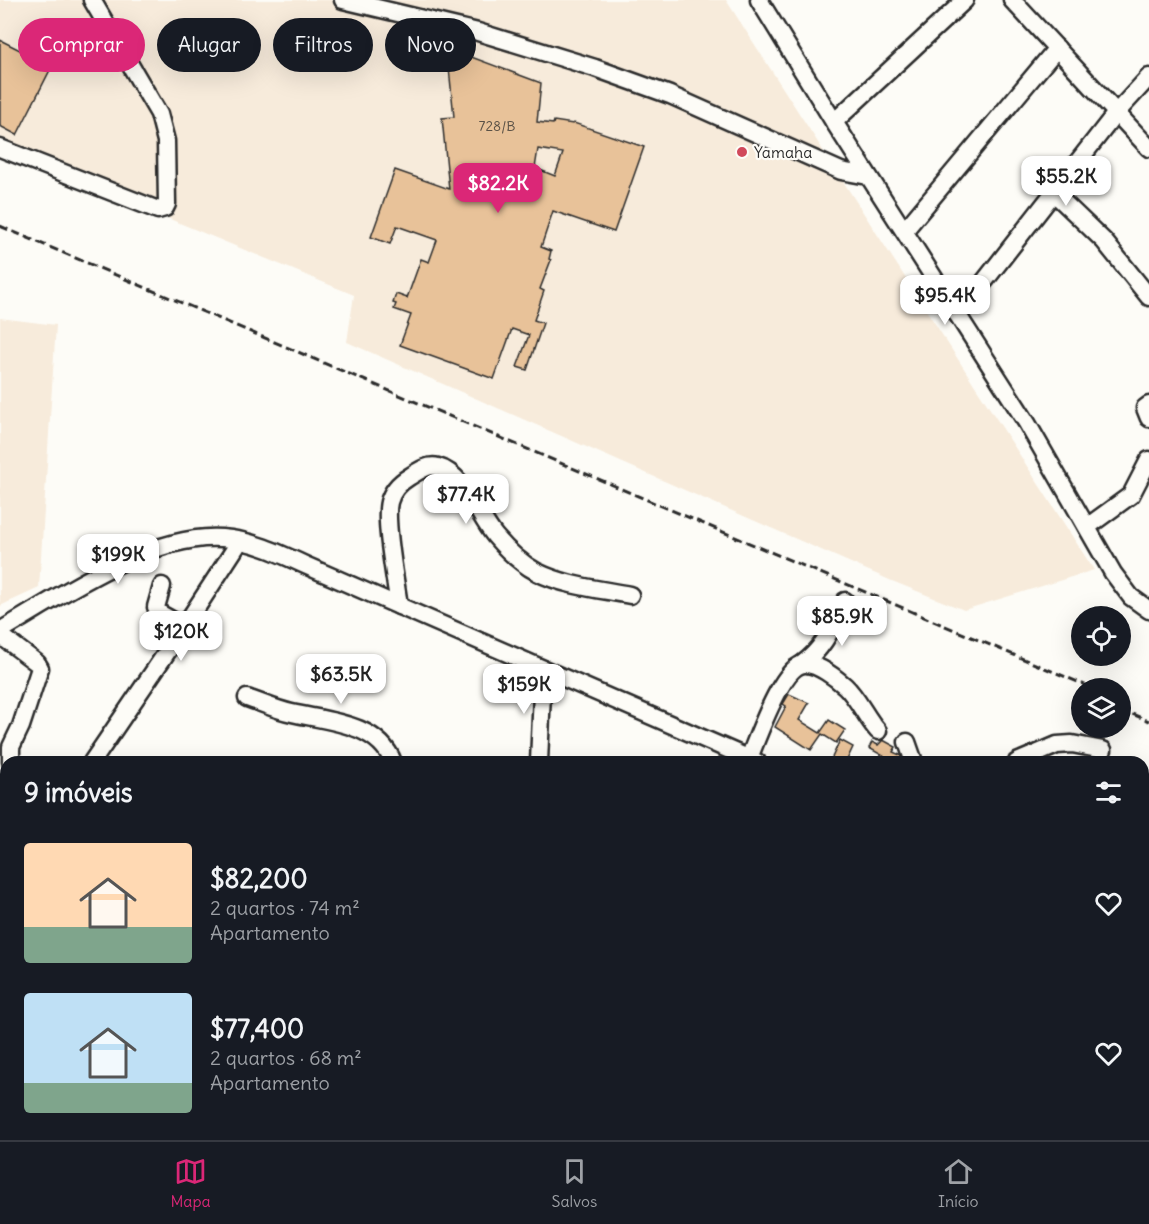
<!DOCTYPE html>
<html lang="pt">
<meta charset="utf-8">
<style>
body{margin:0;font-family:Delius,sans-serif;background:#242831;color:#f1f3f6;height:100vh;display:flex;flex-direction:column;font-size:22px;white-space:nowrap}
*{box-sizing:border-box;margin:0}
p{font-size:20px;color:#9ea1a6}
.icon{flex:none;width:33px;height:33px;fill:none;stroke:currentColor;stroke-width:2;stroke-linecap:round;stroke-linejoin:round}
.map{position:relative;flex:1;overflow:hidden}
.side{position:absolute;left:0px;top:756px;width:1149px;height:384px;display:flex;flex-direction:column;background:#171b24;border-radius:18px 18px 0 0;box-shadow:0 6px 24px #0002}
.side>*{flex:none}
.top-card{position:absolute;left:18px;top:18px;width:600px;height:54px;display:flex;gap:12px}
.controls{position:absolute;left:1071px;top:606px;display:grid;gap:12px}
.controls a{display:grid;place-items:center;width:60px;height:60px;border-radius:50%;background:#171b24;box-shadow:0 6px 24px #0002;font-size:30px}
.price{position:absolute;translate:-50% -51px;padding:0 14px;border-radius:12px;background:#fff;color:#222;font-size:20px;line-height:39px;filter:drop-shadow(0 2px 3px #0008)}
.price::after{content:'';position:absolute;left:50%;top:36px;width:18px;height:14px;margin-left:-9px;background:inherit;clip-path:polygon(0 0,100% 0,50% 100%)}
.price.active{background:#db2777;color:#fff}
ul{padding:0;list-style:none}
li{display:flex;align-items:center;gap:18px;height:150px;padding:0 24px}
li span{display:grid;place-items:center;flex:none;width:168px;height:120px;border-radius:6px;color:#555}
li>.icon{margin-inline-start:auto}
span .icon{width:72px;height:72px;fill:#fffc;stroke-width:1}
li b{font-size:26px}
h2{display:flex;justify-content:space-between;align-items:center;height:72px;padding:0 24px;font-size:26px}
.tag{padding:0 21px;border-radius:27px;background:#171b24;box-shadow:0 6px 24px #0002;font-size:21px;line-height:54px}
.tag.active{background:#db2777;color:#fff}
.menu{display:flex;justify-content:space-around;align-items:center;height:84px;border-top:2px solid #363941;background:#171b24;font-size:16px;color:#9ea1a6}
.menu a{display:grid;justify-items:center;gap:3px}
.menu .active{color:#db2777}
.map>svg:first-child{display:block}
.built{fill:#f7ebdb}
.building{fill:#e8c299;stroke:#2b2b2b;stroke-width:1.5;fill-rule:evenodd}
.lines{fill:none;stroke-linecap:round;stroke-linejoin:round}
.minor-casing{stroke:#2b2b2b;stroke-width:21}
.minor{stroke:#fdfcf7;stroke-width:16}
.rail{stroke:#2b2b2b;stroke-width:3;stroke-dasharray:9 4.5;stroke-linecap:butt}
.poi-dot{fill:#d1495b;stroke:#fdfcf7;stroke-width:2}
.labels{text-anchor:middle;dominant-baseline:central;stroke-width:4.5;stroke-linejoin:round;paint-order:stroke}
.number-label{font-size:14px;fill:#5a5146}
.poi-label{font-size:16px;fill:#2b2b2b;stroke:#fdfcf7;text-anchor:start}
</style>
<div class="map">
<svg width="1149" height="1140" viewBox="0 0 1149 1140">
<rect width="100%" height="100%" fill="#fdfcf7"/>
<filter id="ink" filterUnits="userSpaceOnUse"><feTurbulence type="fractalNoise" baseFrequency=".0167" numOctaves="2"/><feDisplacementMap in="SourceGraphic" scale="12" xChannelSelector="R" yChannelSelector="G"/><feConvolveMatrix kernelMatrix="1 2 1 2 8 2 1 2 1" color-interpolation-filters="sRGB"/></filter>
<g filter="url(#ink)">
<g class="built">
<path d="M0,0H726L1094,570L964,610L892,581L347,342L354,295L0,149Z"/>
<path d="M0,318L56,325L39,588L0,606Z"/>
</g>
<g class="building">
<path d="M0,40L52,66L17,135L0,126Z"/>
<path d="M447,48L541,83L537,122L553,124L554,121L573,124L574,123L644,147L614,232L553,211L541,247L551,251L549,259L551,260L540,289L544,291L534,320L543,323L527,370L517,367L529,335L512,329L494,379L400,345L411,315L394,309L396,304L393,303L396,294L407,298L421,259L429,262L437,240L397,226L390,244L371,237L395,170L449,189L442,118L454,117ZM538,149L563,153L555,176L535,168Z"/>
<path d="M789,694L809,703L799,720L820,733L829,720L845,730L836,743L822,734L811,750L775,727L786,706L783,704Z"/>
<path d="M840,740L853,747L846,762H830Z"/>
<path d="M883,740L896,747L893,752L900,755L903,762H894L869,748L872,742L878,745Z"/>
</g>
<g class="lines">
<g class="minor-casing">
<g id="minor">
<path d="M343,0L478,32L595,68L670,95L841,171L868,176"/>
<path d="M759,0L834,122L1027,423L1113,573L1131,597L1149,610"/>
<path d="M1012,0L1149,148"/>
<path d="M834,122L965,0"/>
<path d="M0,148L158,210L165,208L167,204L166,141L159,114L92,0"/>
<path d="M1054,193L1104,241L1149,297"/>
<path d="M905,230L1057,48"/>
<path d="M958,315L1116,113L1149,77"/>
<path d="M1149,405L1145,408L1149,418"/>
<path d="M1087,527L1131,495L1149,460"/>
<path d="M162,586L156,607L159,613L184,627"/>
<path d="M399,606C396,582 384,522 389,502C392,491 399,483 409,477C417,472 427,464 438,467C463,473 479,517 495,536C506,549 522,564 537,572C565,586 599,589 630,595"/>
<path d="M0,631C60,596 151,533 222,538C251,540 279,553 305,565L757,762"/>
<path d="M0,635L37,663L40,668L21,726L11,747V762"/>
<path d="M802,664C825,648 833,625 845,601"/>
<path d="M247,698C262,703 277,710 292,713C327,721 378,723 393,762"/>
<path d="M907,742L914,762"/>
<path d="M749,758C757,739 782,666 804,664C817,663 836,678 845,686C858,698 866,718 878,731"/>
<path d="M92,762L184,627L240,541"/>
<path d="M539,762L543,669"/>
<path d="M1017,762L1057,745L1072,744L1103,750"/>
<path d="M0,868L6,861"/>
<path d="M0,895L6,893"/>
<path d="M1143,927L1149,930"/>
<path d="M0,1013L6,1011"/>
<path d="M1143,1026L1149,1030"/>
<path d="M1143,1049L1149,1054"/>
<path d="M0,1078L6,1064"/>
<path d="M50,1134L52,1140"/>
<path d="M251,1134L253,1140"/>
<path d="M682,1134L683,1140"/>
<path d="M994,1134L1004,1140"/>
<path d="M117,1140L136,1134"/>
<path d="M172,1140L174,1134"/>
<path d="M346,1140L347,1134"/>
<path d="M435,1140L436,1134"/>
<path d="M533,1140V1134"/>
<path d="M702,1140V1134"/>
<path d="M853,1140L858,1134"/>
</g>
</g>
<use href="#minor" class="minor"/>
<g class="rail">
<path d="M0,226L1092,688"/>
<path d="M1120,709L1149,721"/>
</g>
</g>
</g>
<circle class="poi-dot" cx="742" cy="152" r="6"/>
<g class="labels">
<g class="number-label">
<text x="497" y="126">728/B</text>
</g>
<g class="poi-label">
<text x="754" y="152">Yamaha</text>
</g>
</g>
</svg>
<div class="controls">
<a><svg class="icon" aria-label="locate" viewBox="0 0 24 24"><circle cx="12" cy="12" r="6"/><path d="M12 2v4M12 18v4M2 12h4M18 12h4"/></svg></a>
<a><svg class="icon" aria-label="layers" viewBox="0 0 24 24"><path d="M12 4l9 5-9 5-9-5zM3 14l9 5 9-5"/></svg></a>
</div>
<b class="price" style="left:1066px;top:207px">$55.2K</b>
<b class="price active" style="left:498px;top:214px">$82.2K</b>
<b class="price" style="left:945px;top:326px">$95.4K</b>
<b class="price" style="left:466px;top:525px">$77.4K</b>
<b class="price" style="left:118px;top:585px">$199K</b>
<b class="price" style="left:842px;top:647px">$85.9K</b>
<b class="price" style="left:181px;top:662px">$120K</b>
<b class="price" style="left:341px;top:705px">$63.5K</b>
<b class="price" style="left:524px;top:715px">$159K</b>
<div class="top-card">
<a class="tag active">Comprar</a>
<a class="tag">Alugar</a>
<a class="tag">Filtros</a>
<a class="tag">Novo</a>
</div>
<section class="side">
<h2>9 imóveis<svg class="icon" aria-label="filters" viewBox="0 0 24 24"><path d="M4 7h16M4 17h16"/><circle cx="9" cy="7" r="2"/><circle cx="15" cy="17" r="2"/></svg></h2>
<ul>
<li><span style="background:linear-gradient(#ffd9b3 70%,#7fa58c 0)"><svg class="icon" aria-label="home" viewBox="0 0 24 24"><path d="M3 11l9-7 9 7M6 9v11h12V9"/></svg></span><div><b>$82,200</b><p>2 quartos · 74 m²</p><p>Apartamento</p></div><svg class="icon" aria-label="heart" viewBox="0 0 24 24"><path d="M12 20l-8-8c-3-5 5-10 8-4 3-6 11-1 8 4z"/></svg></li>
<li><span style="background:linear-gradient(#bfe0f5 75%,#7fa58c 0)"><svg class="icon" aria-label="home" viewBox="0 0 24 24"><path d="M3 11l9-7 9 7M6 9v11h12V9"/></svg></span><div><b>$77,400</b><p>2 quartos · 68 m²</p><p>Apartamento</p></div><svg class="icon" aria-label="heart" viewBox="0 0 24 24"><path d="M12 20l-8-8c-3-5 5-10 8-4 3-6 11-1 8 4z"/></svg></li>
</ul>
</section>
</div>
<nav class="menu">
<a class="active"><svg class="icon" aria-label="map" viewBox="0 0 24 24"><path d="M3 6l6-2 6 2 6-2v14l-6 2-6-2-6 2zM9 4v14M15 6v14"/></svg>Mapa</a>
<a><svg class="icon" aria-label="saved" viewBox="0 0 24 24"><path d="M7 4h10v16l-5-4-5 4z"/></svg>Salvos</a>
<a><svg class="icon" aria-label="home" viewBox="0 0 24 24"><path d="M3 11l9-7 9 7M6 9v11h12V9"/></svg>Início</a>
</nav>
